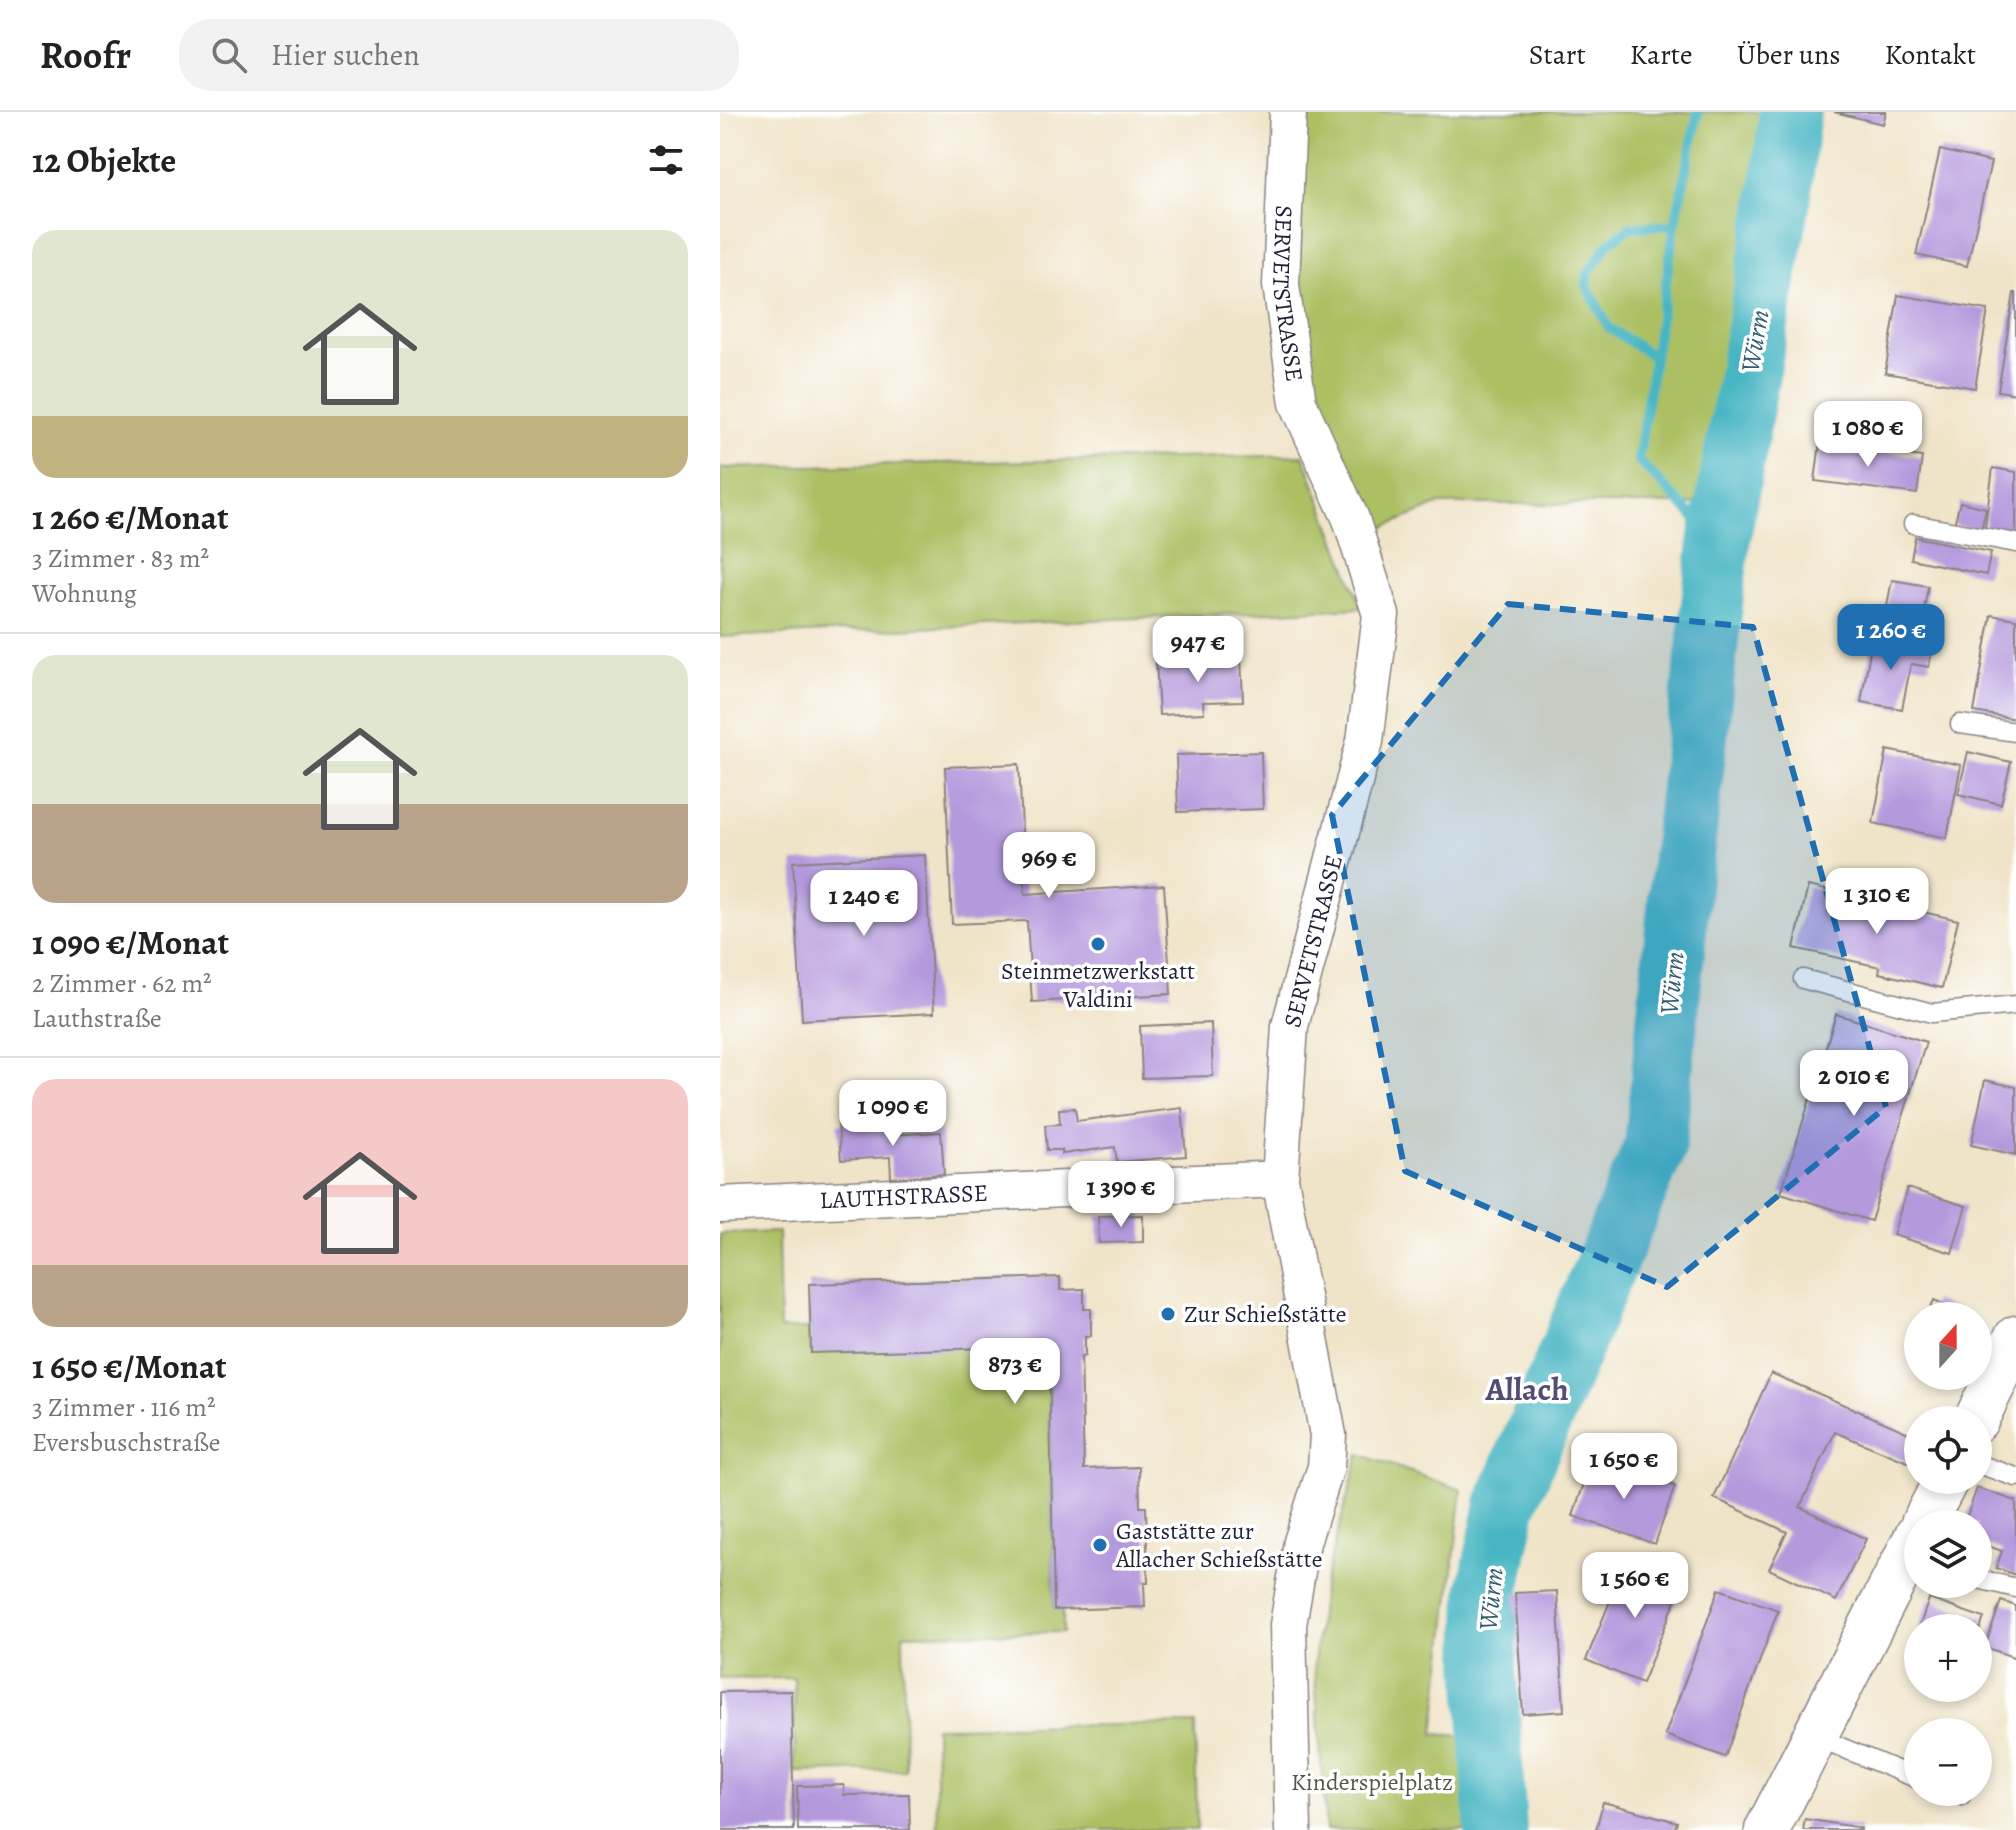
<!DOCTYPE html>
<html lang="de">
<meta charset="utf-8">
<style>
body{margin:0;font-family:Alegreya,serif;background:#f2f2f2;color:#222;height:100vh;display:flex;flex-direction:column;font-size:30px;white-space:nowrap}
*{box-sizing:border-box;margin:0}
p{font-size:26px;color:#767676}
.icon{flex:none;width:44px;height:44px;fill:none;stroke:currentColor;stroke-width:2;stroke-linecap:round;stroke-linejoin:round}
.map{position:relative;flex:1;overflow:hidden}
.details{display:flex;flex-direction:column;background:#fff;width:720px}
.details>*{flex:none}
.needle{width:52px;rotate:21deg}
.tools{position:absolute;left:1184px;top:1190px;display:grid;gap:16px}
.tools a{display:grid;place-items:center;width:88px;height:88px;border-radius:50%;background:#fff;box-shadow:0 4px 12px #0003;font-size:40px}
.price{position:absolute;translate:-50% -68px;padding:0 18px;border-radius:16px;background:#fff;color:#222;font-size:26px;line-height:52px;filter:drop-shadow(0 2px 4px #0008)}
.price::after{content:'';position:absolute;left:50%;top:48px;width:24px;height:18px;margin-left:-12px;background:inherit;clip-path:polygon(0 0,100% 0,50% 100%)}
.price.on{background:#1f6fb2;color:#fff}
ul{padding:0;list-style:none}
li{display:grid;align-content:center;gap:16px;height:424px;padding:0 32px}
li+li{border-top:2px solid #e0e0e0}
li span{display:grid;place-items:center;height:248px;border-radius:24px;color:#555}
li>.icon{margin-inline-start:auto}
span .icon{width:144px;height:144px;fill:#fffc;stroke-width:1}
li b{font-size:34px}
h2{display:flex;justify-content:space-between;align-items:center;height:96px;padding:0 32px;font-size:34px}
header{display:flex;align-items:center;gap:48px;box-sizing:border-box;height:112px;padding:0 40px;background:#fff;border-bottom:2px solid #e0e0e0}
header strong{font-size:38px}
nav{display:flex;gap:44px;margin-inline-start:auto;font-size:28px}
.search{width:560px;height:72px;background:#f2f2f2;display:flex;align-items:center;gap:20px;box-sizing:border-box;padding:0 28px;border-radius:32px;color:#767676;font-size:30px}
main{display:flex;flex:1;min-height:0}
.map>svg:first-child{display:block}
.green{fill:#acc064;stroke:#677150;stroke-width:2}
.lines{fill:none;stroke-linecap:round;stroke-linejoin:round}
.stream{stroke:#47b5c3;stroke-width:10}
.river{stroke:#47b5c3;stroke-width:62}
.building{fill:#b49add}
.lane-casing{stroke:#898382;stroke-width:21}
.street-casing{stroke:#898382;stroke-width:39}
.secondary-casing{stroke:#898382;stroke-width:47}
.lane{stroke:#fff;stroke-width:18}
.street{stroke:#fff;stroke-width:36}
.secondary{stroke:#fff;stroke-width:44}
.marked{fill:#1f6fb2;fill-opacity:0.2;stroke:#1f6fb2;stroke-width:6;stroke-dasharray:16 10;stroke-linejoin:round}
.poi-dot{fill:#1f6fb2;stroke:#fff;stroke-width:3}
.labels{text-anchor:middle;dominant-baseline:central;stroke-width:7;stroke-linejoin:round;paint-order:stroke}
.street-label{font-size:24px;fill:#22223b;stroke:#fff}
.poi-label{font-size:24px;fill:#22223b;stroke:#fff;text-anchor:start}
.park-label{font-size:24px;fill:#525949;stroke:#fff}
.water-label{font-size:26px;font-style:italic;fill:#315d71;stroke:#fff}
.district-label{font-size:32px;font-weight:bold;fill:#554c74;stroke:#fff}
</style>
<header>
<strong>Roofr</strong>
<div class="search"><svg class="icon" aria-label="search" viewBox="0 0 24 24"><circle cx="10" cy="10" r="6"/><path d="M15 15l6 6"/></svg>Hier suchen</div>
<nav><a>Start</a><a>Karte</a><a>Über uns</a><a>Kontakt</a></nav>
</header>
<main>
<section class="details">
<h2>12 Objekte<svg class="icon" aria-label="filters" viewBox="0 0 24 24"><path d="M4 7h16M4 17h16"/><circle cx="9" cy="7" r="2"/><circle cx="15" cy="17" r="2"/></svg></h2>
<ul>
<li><span style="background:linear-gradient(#dfe7d0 75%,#c2b280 0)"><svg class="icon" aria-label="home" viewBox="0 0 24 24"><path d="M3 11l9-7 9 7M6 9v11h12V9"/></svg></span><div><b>1 260 €/Monat</b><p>3 Zimmer · 83 m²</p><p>Wohnung</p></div></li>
<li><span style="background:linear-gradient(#dfe7d0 60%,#b9a48a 0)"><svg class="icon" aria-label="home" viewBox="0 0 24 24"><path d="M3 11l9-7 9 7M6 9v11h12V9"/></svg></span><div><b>1 090 €/Monat</b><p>2 Zimmer · 62 m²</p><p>Lauthstraße</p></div></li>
<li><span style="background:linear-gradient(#f6c9c9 75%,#b9a48a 0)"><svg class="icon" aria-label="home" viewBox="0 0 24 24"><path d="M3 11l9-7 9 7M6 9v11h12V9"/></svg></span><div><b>1 650 €/Monat</b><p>3 Zimmer · 116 m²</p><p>Eversbuschstraße</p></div></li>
</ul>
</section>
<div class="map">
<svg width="1296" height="1718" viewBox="0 0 1296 1718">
<rect width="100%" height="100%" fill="#fff"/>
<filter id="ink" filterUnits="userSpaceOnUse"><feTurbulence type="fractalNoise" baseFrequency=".0125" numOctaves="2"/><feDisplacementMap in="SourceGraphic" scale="16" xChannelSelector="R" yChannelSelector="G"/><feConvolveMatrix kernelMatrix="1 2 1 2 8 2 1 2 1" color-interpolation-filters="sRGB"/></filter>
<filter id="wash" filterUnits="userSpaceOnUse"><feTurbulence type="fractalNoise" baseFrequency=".006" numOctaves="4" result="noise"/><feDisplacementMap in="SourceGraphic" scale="32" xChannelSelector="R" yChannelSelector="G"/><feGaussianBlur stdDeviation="1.8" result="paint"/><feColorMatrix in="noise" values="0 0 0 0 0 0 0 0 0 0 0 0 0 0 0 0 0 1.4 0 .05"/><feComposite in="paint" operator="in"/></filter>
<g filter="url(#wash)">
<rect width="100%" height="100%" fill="#f0e4c8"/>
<g class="green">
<path d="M582,0H1062L996,392H720L646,423L591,273L579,174Z"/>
<path d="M583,343L642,496L0,525V356Z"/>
<path d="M58,1120L60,1217H90L89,1172L340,1165V1178L308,1179L310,1245H329L334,1497H343V1520L183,1522L185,1658L75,1660L74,1566L0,1567V1122Z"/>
<path d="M639,1342L742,1378L714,1622L741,1624L746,1718H606L594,1551L603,1475Z"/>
<path d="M475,1612L477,1718H217L215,1615Z"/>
</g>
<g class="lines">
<g class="stream">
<path d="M978,0L955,113L918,348L999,431"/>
<path d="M934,245L889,216L867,174L868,161L889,131L911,115L955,113"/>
</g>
<path class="river" d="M776,1718L766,1550L768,1481L786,1393L935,1034L962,755L999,431L1059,93L1070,0"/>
</g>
<g id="blocks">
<g class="building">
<path d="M1114,0H1166L1163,12Z"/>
<path d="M1220,38L1271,50L1247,154L1196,143Z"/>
<path d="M1294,181H1296V282L1278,279Z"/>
<path d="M1178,183L1268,198L1255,276L1165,261Z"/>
<path d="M1100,331L1202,345L1197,382L1095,369Z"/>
<path d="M1273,356L1296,360V427L1264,422Z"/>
<path d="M1240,390L1266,396L1261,419L1234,413Z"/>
<path d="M1195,425L1271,440L1266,463L1191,447Z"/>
<path d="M1172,468L1208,474L1198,532L1161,525Z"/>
<path d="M1271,503L1296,507V607L1254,600Z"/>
<path d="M1152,528L1212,537L1209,555L1191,552L1182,597L1141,590Z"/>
<path d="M521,545L523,589L483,590L484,601L439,603L436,549Z"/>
<path d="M1167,638L1241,653L1227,726L1153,711Z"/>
<path d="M541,640L543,697L458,700L456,643Z"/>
<path d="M1248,640L1291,650L1281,692L1238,682Z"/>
<path d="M299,652L305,782L444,773L451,882L312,890L307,809L232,812L225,655Z"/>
<path d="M205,743L214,901L82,908L73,750Z"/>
<path d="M1088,774L1238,808L1222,876L1159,861L1160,855L1074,836Z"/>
<path d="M1116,902L1206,930L1151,1109L1061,1081Z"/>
<path d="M491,911L493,964L422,966L420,914Z"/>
<path d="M1265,968L1296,975V1043L1251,1033Z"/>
<path d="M355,996L357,1009L462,996L466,1044L397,1050L395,1035L342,1042V1038H327L325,1013L340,1012L339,997Z"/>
<path d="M167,1009L168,1023L221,1020L224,1062L171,1066L170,1045L121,1048L118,1012Z"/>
<path d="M1187,1076L1246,1094L1232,1141L1173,1123Z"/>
<path d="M423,1103V1130L379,1131L378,1104Z"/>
<path d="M340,1165V1178L364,1177V1197H371V1224H365V1244L361,1245L364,1357L419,1355L420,1395H426L428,1471H424L425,1495L334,1498L329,1245L310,1246V1235L91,1241L89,1172Z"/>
<path d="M1214,1188L1251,1204H1207Z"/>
<path d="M1198,1226V1253L1188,1249Z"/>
<path d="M1051,1261L1198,1325L1195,1353L1115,1320L1080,1395L1146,1427L1116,1489L1049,1457L1067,1420L994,1386Z"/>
<path d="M873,1345L955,1374L935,1432L853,1404Z"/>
<path d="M1257,1376L1296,1389V1463L1276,1456L1282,1439L1258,1430V1412H1244Z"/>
<path d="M908,1445L964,1468L922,1571L866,1548Z"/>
<path d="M999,1477L1058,1498L1005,1645L945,1623Z"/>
<path d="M837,1479L844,1599L803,1602L795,1481Z"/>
<path d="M1209,1487L1264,1506L1258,1522V1516H1199Z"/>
<path d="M1281,1489L1296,1494V1546L1265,1535Z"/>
<path d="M71,1579L74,1718H0V1580Z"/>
<path d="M124,1673V1683L189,1682L190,1718H78L77,1674Z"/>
<path d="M883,1690L957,1710L954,1718H876Z"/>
<path d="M1085,1707L1141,1716V1718H1083Z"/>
</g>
</g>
</g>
<g filter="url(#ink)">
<use href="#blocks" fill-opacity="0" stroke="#898382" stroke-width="2"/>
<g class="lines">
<g class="lane-casing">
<g id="lane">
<path d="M1193,412L1296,431"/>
<path d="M1240,612L1296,620"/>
<path d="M1083,867L1212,901L1296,893"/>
<path d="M1258,1352L1296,1365"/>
<path d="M1258,1467L1296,1476"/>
<path d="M1094,1624L1198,1667"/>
<path d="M1231,1680L1241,1684"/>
</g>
</g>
<g class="street-casing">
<g id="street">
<path id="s1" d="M568,0L561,173L578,291L631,407L661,503L645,629L570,914L560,1067L608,1323L606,1355L582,1430L568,1513L573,1718"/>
<path id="s2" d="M0,1093L560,1067"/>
</g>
</g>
<g class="secondary-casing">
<g id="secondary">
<path d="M1256,1308L1296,1226"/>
<path d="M1203,1412L1226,1368"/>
<path d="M1047,1718L1198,1422"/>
</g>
</g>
<use href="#lane" class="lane"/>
<use href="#street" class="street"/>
<use href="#secondary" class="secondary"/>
</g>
</g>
<path class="marked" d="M788,492L1033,515L1166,995L947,1175L685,1059L612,703Z"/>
<g class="poi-dot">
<circle cx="378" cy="832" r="8"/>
<circle cx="448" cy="1202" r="8"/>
<circle cx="380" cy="1433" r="8"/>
</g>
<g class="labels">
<g class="street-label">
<text stroke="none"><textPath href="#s1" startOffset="182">SERVETSTRASSE</textPath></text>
<text transform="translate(593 829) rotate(-76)">SERVETSTRASSE</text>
<text stroke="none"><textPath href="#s2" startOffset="184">LAUTHSTRASSE</textPath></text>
</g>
<g class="poi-label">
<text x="378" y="859" text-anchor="middle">Steinmetzwerkstatt<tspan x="378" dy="28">Valdini</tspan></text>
<text x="464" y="1202">Zur Schießstätte</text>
<text x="396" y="1419">Gaststätte zur<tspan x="396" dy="28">Allacher Schießstätte</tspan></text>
</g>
<g class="park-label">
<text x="652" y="1670">Kinderspielplatz</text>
</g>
<g class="water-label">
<text transform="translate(1035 229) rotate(-80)">Würm</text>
<text transform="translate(952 871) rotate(-84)">Würm</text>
<text transform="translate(771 1487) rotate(-84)">Würm</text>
</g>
<g class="district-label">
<text x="807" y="1277">Allach</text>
</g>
</g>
</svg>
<div class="tools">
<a><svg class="needle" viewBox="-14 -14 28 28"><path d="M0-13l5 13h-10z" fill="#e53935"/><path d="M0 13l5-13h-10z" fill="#767676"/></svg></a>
<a><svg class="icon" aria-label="locate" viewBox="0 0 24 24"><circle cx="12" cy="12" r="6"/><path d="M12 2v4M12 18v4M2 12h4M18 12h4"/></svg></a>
<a><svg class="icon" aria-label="layers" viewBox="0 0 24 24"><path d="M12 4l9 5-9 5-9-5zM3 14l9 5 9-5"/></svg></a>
<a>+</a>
<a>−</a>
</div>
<b class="price" style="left:1148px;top:357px">1 080 €</b>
<b class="price on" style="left:1171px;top:560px">1 260 €</b>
<b class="price" style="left:478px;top:572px">947 €</b>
<b class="price" style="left:329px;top:788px">969 €</b>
<b class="price" style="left:1157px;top:824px">1 310 €</b>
<b class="price" style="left:144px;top:826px">1 240 €</b>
<b class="price" style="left:1134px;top:1006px">2 010 €</b>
<b class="price" style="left:173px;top:1036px">1 090 €</b>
<b class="price" style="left:401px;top:1117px">1 390 €</b>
<b class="price" style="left:295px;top:1294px">873 €</b>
<b class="price" style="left:904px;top:1389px">1 650 €</b>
<b class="price" style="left:915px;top:1508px">1 560 €</b>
</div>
</main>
